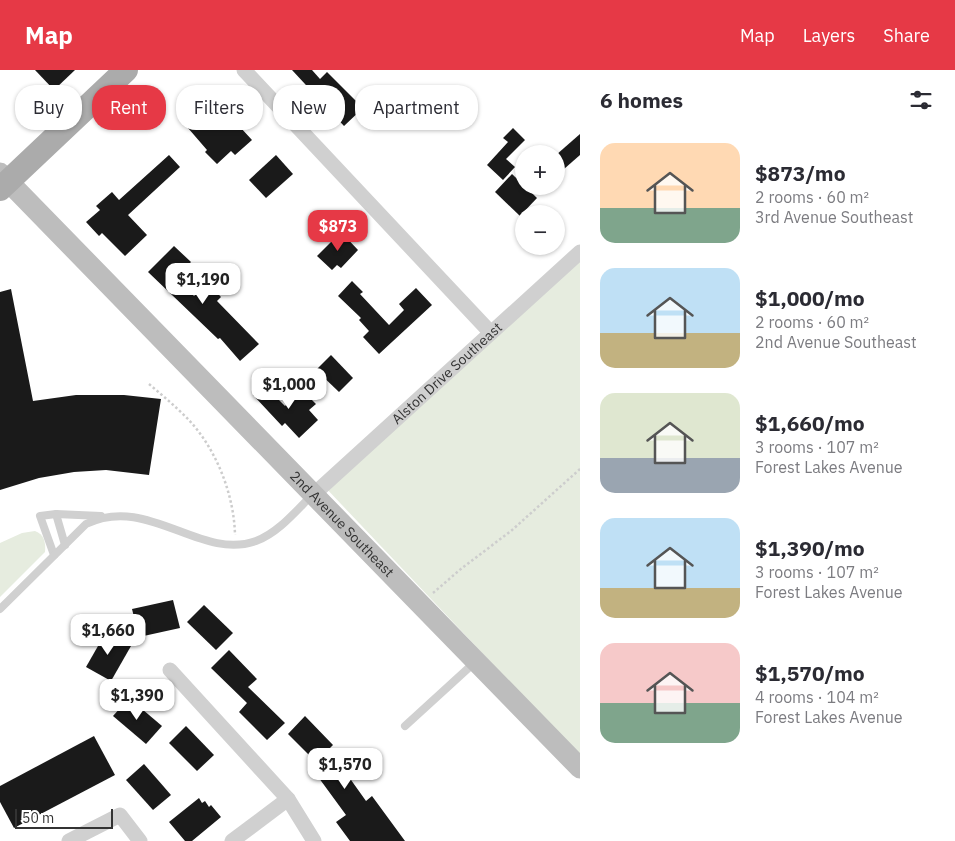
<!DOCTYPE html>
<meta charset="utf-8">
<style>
body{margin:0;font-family:"IBM Plex Sans",sans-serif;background:#f7f7f7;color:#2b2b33;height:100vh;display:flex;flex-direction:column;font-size:19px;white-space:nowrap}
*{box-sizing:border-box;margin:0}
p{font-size:16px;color:#7c7c81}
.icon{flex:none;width:28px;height:28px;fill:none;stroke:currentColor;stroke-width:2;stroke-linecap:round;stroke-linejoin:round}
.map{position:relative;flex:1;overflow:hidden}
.side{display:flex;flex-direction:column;background:#fff;width:375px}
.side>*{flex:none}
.guide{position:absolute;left:15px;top:15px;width:475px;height:45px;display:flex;gap:10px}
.buttons{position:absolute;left:515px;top:75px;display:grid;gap:10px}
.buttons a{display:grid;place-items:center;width:50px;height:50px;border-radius:50%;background:#fff;box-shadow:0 1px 4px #0004;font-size:25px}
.scale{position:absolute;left:15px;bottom:12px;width:98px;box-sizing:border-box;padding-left:5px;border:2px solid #333;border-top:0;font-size:14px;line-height:18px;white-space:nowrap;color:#333;-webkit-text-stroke:4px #fff;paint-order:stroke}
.price{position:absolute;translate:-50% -42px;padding:0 11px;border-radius:10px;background:#fff;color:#222;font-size:16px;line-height:32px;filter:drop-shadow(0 1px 2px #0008)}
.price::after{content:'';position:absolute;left:50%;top:30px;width:15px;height:11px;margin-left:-8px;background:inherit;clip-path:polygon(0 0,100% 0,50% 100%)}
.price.current{background:#e63946;color:#fff}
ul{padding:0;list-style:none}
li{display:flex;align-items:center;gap:15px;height:125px;padding:0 20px}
li span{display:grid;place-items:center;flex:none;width:140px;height:100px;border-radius:15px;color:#555}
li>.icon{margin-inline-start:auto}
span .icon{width:60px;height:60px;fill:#fffc;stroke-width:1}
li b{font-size:21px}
h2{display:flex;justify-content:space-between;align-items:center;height:60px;padding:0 20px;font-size:21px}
.tag{padding:0 18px;border-radius:20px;background:#fff;box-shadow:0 1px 4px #0004;font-size:18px;line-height:45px}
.tag.current{background:#e63946;color:#fff}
header{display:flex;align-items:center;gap:30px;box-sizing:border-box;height:70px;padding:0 25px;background:#e63946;color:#fff}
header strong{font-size:24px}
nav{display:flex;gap:28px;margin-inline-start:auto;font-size:18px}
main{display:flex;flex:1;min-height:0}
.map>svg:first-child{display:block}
.green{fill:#e6ecdf}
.building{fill:#1a1a1a}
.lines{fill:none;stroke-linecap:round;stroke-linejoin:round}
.path{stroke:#cdcdcd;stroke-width:2.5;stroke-dasharray:2.5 2.5;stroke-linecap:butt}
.lane{stroke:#d0d0d0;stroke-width:8}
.street{stroke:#d0d0d0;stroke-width:15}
.secondary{stroke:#bdbdbd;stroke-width:21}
.primary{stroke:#ababab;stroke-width:24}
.labels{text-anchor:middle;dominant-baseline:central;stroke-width:5;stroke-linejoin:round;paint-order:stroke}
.street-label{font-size:14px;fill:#333;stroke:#fff}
</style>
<header>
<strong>Map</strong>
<nav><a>Map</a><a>Layers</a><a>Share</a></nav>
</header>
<main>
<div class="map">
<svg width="580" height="771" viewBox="0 0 580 771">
<rect width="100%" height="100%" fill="#fff"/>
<g class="green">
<path d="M580,188V686L323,415Z"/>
<path d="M35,461C44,464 46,473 45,482L0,527V473L22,463Z"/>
</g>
<g class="building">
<path d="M35,0H75L54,20Z"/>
<path d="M292,0H312L320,9L327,2L363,38L344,56Z"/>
<path d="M217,32L252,70L235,85L231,81L217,94L205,82L207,80L188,58Z"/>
<path d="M513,58L525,70L506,89L515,97L503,110L487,95L508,72L503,68Z"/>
<path d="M580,64V85L556,106V85Z"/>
<path d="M169,85L180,97L128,145L147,165L125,186L102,163L99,166L86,152L100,140L96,136L112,122L119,130Z"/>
<path d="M276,85L293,104L266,128L249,110Z"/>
<path d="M512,104L537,128L520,146L495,122Z"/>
<path d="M341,162L358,180L341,198L337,195L332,200L317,186Z"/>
<path d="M174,176L191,192L176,208L194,226L208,213L221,227L217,231L259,274L240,291L220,268L218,269L148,202Z"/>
<path d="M352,211L363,222L360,224L389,255L404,240L399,234L416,218L432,235L379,284L363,267L369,261L359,250L361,248L338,226Z"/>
<path d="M11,219L33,331L76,325H124L161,329L149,405L106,400L74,402L39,408L0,420V222Z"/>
<path d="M331,285L353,308L339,322L316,300Z"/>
<path d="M264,315L285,336L302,320L316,334L309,340L318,350L299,368L285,353L282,356L253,325Z"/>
<path d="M173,530L180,558L139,567L132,539Z"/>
<path d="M204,535L233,563L216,580L187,552Z"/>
<path d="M106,562L131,576L111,611L86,597Z"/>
<path d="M229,580L257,609L248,617L285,653L267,670L239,642L247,633L211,598Z"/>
<path d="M129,628L162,656L146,674L113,646Z"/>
<path d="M305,646L333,675L329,679L366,731L372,726L405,771H350L336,752L346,745L316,704L323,699L288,664Z"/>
<path d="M186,656L214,685L197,701L169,673Z"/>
<path d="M94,666L115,705L14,758L0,732V716Z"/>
<path d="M144,694L171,725L153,740L126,710Z"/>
<path d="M199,728L202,733L205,731L209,737L211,735L221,747L192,771H185L169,752Z"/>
</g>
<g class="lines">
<g class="path">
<path d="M149,314C162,325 175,336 187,348C216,378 234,424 235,465"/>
<path d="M433,523L462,498L511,461L580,399"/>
</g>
<g class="lane">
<path d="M56,444L65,475"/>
<path d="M54,485L40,446L56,444L101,446"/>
<path d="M0,539L86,454C148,424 200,491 256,471C278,463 296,441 312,425"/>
<path d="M405,656L474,593"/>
</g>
<g class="street">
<path d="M244,0L491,263"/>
<path id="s1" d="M313,425L580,182"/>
<path d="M170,600L288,729L314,771"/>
<path d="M69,771L120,745L140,771"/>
<path d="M232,771L288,729"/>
</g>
<path class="secondary" id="s2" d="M0,103L580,698"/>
<path class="primary" d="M0,119L126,0"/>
</g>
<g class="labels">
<g class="street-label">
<text stroke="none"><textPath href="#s1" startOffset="181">Alston Drive Southeast</textPath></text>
<text stroke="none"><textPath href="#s2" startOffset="490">2nd Avenue Southeast</textPath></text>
</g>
</g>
</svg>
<div class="buttons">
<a>+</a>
<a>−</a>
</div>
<div class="scale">50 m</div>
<b class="price current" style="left:338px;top:182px">$873</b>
<b class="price" style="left:203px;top:235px">$1,190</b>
<b class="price" style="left:289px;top:340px">$1,000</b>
<b class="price" style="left:108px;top:586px">$1,660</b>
<b class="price" style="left:137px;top:651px">$1,390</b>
<b class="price" style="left:345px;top:720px">$1,570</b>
<div class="guide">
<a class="tag">Buy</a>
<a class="tag current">Rent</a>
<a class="tag">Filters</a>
<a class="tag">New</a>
<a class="tag">Apartment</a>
</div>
</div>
<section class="side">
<h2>6 homes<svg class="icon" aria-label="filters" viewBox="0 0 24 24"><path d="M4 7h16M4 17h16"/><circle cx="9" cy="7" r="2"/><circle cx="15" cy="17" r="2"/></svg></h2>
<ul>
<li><span style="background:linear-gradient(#ffd9b3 65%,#7fa58c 0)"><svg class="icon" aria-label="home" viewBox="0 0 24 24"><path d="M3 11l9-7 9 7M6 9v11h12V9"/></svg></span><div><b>$873/mo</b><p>2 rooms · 60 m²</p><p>3rd Avenue Southeast</p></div></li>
<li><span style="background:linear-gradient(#bfe0f5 65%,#c2b280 0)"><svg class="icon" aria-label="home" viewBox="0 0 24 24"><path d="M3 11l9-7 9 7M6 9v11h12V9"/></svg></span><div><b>$1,000/mo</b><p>2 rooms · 60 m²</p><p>2nd Avenue Southeast</p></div></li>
<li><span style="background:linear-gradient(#dfe7d0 65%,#9aa5b1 0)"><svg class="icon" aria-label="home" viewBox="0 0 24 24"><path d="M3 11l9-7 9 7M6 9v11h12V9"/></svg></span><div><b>$1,660/mo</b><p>3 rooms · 107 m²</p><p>Forest Lakes Avenue</p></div></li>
<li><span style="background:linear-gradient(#bfe0f5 70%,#c2b280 0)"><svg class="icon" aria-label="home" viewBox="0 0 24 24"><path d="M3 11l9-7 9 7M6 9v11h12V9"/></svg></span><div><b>$1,390/mo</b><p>3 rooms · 107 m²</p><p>Forest Lakes Avenue</p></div></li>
<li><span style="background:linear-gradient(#f6c9c9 60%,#7fa58c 0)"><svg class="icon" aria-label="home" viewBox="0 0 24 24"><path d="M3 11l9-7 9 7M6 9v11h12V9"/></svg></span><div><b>$1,570/mo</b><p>4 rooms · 104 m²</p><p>Forest Lakes Avenue</p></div></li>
</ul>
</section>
</main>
